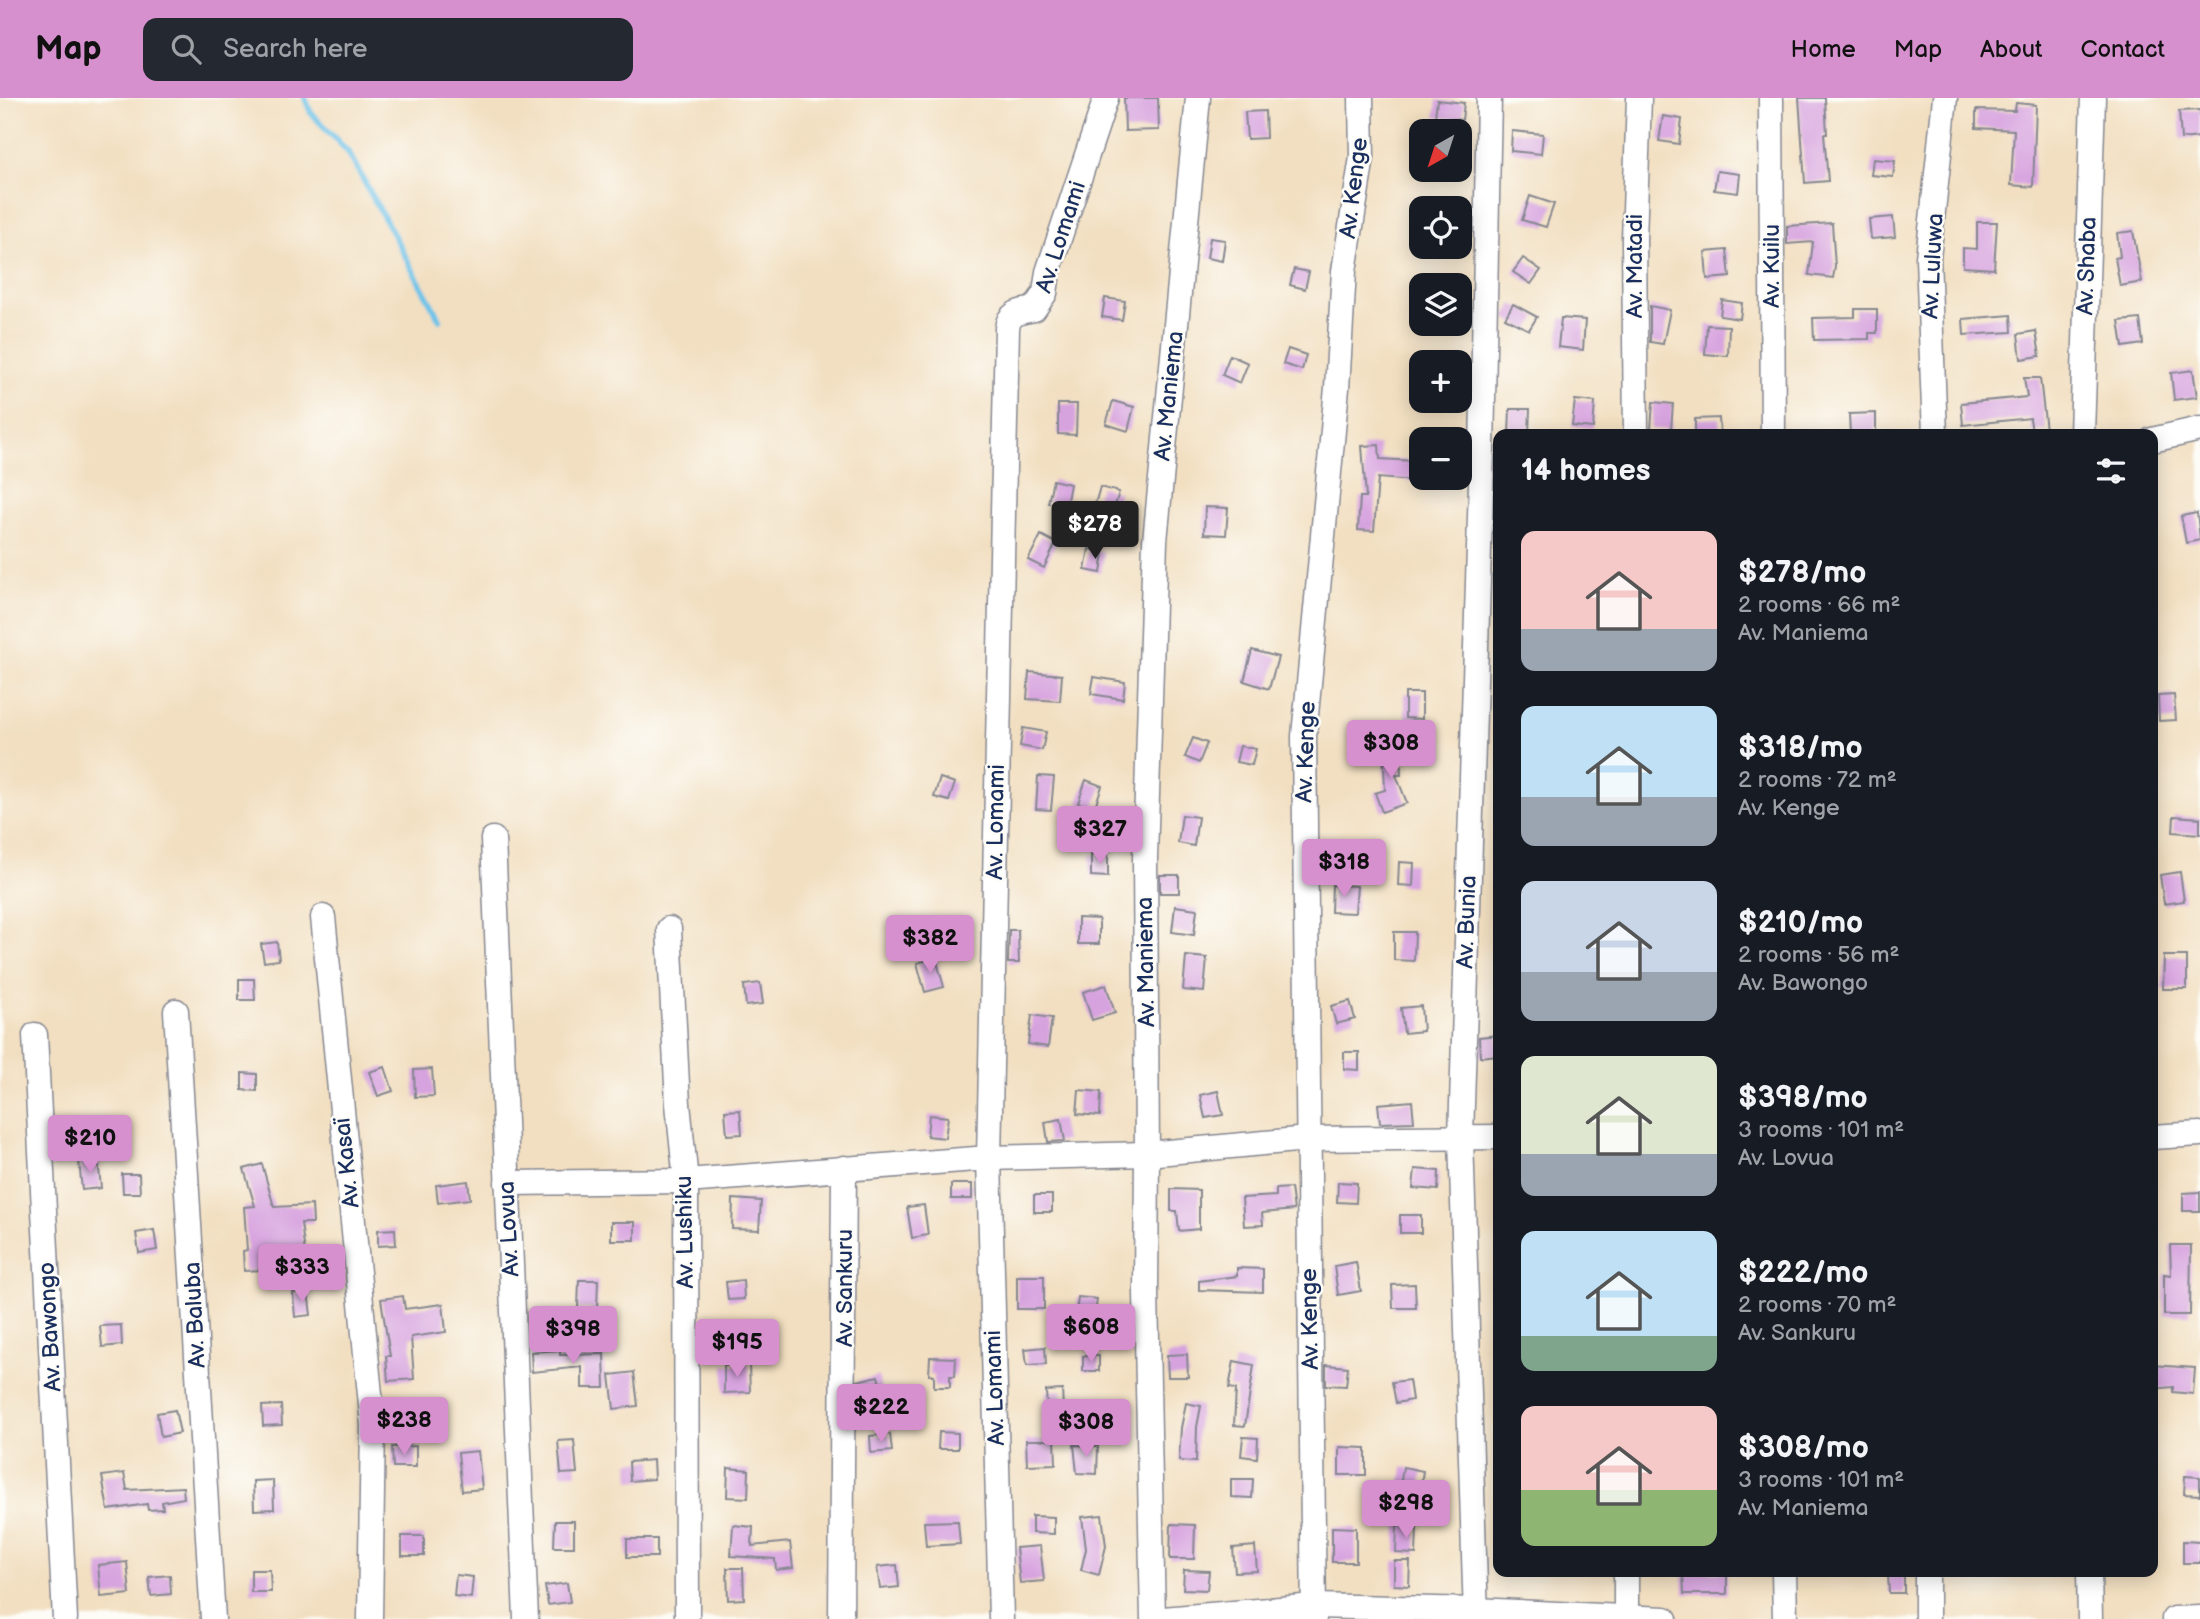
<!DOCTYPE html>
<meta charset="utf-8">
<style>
body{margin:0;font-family:"Balsamiq Sans",sans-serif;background:#242831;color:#f1f3f6;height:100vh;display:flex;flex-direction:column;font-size:26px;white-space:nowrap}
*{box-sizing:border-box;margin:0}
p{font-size:23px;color:#9ea1a6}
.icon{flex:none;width:38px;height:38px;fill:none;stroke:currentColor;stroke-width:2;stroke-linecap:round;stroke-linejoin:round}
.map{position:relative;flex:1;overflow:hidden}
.sheet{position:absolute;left:1493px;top:331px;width:665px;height:1148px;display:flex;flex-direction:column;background:#171b24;border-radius:14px;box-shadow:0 4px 18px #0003}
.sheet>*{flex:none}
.needle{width:46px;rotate:219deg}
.tools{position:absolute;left:1409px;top:21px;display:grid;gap:14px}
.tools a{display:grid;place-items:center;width:63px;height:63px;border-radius:14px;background:#171b24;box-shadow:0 4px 18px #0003;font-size:35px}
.price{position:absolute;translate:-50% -60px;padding:0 16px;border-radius:7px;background:#d690ce;color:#111;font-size:23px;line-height:46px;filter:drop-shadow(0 2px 4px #0008)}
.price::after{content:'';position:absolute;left:50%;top:42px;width:21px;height:16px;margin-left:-10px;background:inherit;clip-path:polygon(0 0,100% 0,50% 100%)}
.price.current{background:#222;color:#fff}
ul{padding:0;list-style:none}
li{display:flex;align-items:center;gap:21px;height:175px;padding:0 28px}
li span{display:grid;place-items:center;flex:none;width:196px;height:140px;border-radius:14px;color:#555}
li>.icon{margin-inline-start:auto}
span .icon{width:84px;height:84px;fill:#fffc;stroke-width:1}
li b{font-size:30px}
h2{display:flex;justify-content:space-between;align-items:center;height:84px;padding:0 28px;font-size:30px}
header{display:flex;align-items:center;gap:42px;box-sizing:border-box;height:98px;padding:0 35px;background:#d690ce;color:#111}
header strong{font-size:33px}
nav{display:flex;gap:38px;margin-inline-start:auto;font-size:24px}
.search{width:490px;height:63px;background:#242831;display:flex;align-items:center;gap:18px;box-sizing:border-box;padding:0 24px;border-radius:14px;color:#9ea1a6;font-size:26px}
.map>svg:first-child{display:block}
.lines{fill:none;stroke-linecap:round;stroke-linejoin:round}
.stream{stroke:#6cc3e9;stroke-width:6}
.building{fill:#d7a3df}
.minor-casing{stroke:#868790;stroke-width:27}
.minor{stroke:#fff;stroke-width:24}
.labels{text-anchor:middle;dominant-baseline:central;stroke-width:5;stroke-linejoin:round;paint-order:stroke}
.street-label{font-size:23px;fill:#1b2f5e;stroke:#fdfcf7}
</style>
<header>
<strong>Map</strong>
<div class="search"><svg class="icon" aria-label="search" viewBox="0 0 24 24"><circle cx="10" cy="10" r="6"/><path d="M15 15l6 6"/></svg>Search here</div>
<nav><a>Home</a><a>Map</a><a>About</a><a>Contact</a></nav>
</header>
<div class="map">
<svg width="2200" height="1521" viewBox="0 0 2200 1521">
<rect width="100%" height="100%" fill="#fdfcf7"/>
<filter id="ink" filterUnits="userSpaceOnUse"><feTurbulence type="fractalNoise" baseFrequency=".0143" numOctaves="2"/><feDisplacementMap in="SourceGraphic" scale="14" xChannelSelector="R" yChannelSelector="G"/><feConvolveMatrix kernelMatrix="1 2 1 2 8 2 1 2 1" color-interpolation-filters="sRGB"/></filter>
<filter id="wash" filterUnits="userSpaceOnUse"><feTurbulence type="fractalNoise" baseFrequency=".00686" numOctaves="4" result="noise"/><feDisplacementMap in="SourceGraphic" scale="28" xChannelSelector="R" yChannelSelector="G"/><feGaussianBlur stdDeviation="1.57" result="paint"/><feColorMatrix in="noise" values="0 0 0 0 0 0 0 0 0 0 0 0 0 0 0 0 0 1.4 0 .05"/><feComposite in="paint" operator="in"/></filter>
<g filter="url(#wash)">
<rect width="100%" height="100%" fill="#f2dfc1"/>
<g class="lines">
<path class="stream" d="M305,0L311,15L348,54L440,222"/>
</g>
<g id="blocks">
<g class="building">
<path d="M1124,0H1158L1159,32L1125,33Z"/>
<path d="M1799,0H1825L1827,36H1824L1828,83L1805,85Z"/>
<path d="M1437,2L1464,5L1462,22L1435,19Z"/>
<path d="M2016,5L2036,7L2033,89L2011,87L2014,32L1976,30V12L2015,13Z"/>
<path d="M2200,12V39L2181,41L2179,13Z"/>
<path d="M1265,13L1266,40L1247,41L1245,14Z"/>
<path d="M1663,18L1682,21L1679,46L1659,43Z"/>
<path d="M1512,33L1543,36L1541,56L1511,53Z"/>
<path d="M1873,61L1895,63L1893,79L1871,77Z"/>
<path d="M1717,73L1740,76L1738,95L1714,92Z"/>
<path d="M1530,98L1554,106L1546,129L1522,122Z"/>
<path d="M1893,119L1895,139L1871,141L1869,121Z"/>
<path d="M1977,124H1997L1994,171L1963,169V150L1977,151Z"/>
<path d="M1832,125L1835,169L1833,180L1809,177L1813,144L1787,146V128Z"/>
<path d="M2133,133L2142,184L2120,188L2115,160L2120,159L2117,135Z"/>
<path d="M1210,140L1225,142L1222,163L1207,160Z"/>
<path d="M1727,152L1730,179L1707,181L1705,154Z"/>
<path d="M1523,160L1541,172L1531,186L1513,174Z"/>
<path d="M1294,171L1309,174L1305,191L1290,187Z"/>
<path d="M1105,200L1125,203L1122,222L1102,219Z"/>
<path d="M1722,202L1742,205L1740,221L1720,218Z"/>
<path d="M1513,206L1537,219L1529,232L1505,220Z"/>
<path d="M1650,208L1670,212L1663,246L1650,244Z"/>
<path d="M1855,211H1877V235H1869V241L1814,242L1813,220L1855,219Z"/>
<path d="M2011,217L2012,234L1964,237L1963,221Z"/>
<path d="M1561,220L1585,222L1583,252L1558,249Z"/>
<path d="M2140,221L2143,246L2123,249L2119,223Z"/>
<path d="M1707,227L1729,228L1728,258L1705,256Z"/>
<path d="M2036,233L2040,258L2021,261L2018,236Z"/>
<path d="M1288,251L1306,257L1302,272L1283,266Z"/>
<path d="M1230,257L1248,265L1240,285L1222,277Z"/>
<path d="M2193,272L2197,299L2174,302L2171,275Z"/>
<path d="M2024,280H2040L2046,332L2032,334L2030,320L1963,327L1961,305L2027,299Z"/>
<path d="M1575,302L1595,304L1593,330L1572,328Z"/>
<path d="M1113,303L1134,309L1128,333L1106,326Z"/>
<path d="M1653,304L1673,306L1671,332L1651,331Z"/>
<path d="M1058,306H1077L1076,337L1058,336Z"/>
<path d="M1510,311H1530L1529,336H1509Z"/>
<path d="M1876,315V336H1850L1849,316Z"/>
<path d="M1719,320L1720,336H1695V321Z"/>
<path d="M1379,347L1380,361L1416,363L1415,383L1378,380L1374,433L1358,432L1360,399H1366L1362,348Z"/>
<path d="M1053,382L1070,386L1066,408L1048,405Z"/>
<path d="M1100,389L1119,394L1112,418L1093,413Z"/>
<path d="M1205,409L1228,410L1226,437L1204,436Z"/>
<path d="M2197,415L2200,442L2186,445L2181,418Z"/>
<path d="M1041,437L1056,445L1044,470L1028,462Z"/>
<path d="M1089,451L1104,454L1101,475L1085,472Z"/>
<path d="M1252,552L1278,559L1269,591L1244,583Z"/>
<path d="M1029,574L1062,577L1060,603L1027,601Z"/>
<path d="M1094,579L1125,584L1123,601L1091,596Z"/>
<path d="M1405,595H1422V621L1405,620Z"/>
<path d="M2174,597L2176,622L2159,623L2158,598Z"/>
<path d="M1023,630L1046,634L1042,652L1020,648Z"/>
<path d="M1193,640L1207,645L1199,665L1185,659Z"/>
<path d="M1400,647L1401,677H1396L1407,705L1382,714L1375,695L1385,692L1383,648Z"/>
<path d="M1240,648L1256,651L1252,667L1236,664Z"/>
<path d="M1038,678L1054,679L1051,712L1036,711Z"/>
<path d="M940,680L955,685L949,703L934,699Z"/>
<path d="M1086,682L1102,688L1094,711L1078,705Z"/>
<path d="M1182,717L1198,719L1194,748L1178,745Z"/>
<path d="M2174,718L2200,720V736L2173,734Z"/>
<path d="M1091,757H1108V779L1091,778Z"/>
<path d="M1399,764L1414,765L1413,788L1398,787Z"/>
<path d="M2180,774L2184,803L2164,806L2160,777Z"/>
<rect x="1160" y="777" width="19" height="18"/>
<path d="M1332,787L1357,788L1355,815L1331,814Z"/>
<path d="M1175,808L1197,811L1194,837L1172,834Z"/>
<path d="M1078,820L1099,821V846H1078Z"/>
<path d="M1009,832H1018L1019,865H1008Z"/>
<path d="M1394,834H1415L1414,863L1394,862Z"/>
<path d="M277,844L279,862L264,864L261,846Z"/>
<path d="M1186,858L1207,860L1204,894L1183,892Z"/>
<path d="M2164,858H2187V891H2163Z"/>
<path d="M936,860L944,889L925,894L917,865Z"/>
<path d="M239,881H254L255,902H239Z"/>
<path d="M760,885L763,906L746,908L744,887Z"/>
<path d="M1106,887L1115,915L1092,922L1083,894Z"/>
<path d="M1350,903L1355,921L1336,926L1331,908Z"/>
<path d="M1421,908L1423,933L1404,935L1401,910Z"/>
<path d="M1032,917L1052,920L1048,949L1028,946Z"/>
<path d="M1498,937V957L1480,959L1479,939Z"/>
<path d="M1344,954H1359V972L1344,971Z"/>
<path d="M385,969L393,993L378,998L369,974Z"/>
<path d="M432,971L434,998L415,999L414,972Z"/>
<path d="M242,975L257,976V993L242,992Z"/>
<path d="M1079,992L1101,994L1100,1018L1077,1016Z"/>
<path d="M1218,993L1223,1017L1205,1020L1200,997Z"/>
<path d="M1412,1003L1414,1024L1380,1025L1378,1006Z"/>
<path d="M740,1012L742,1036L727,1037L725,1013Z"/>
<path d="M929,1017L948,1019L945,1040L927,1038Z"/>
<path d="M1061,1021L1065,1043L1048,1044L1045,1024Z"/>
<path d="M98,1061L101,1090L82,1092L79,1063Z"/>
<path d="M262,1066L274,1109L312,1107L313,1125H301L306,1162L263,1166V1172L244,1173L243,1153L247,1152L244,1109L255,1108L244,1071Z"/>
<path d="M1415,1071L1439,1073L1438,1092L1413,1090Z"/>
<path d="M122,1076H139L140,1095H123Z"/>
<path d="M468,1083L470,1101L438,1105L436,1087Z"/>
<path d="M1338,1084L1357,1085L1356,1105L1337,1104Z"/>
<rect x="951" y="1086" width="21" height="15"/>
<path d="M1291,1090L1294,1112L1262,1115L1263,1127L1244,1128L1242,1100L1276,1098V1091Z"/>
<path d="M1171,1091L1199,1092V1131L1179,1133L1177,1113H1171Z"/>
<path d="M2200,1094V1113H2183V1095Z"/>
<rect x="1034" y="1097" width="18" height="17"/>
<path d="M733,1101L761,1103L759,1132L732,1131Z"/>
<path d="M924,1107L928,1137L912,1140L907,1109Z"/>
<rect x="1400" y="1117" width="21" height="18"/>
<rect x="611" y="1124" width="24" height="18"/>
<path d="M395,1131L396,1147L378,1148V1132Z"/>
<path d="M154,1132L157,1152L139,1155L136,1135Z"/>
<path d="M2170,1147H2191L2190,1217H2164V1176L2171,1177Z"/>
<path d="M1356,1164L1361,1193L1338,1197L1334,1168Z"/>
<path d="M1237,1170L1263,1171V1194L1199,1192V1183L1237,1178Z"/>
<rect x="1017" y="1178" width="27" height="33"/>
<path d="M579,1182H598L597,1211H578Z"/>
<path d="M743,1182L744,1201L728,1202L726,1184Z"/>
<path d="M1415,1186L1416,1210H1393L1392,1187Z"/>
<path d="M308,1193L311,1217L295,1219L293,1195Z"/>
<path d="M403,1198L405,1211L443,1206L446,1234L411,1239L414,1281L388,1283L386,1258H390L381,1201Z"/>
<path d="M1078,1199L1097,1201L1094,1226L1075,1224Z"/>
<path d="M121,1227L122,1247L102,1249L100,1228Z"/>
<path d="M1045,1249L1046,1266L1027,1267L1025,1251Z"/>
<path d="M560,1252V1257L604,1256L605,1290H582V1269L532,1274L531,1254Z"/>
<path d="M1187,1256L1188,1279H1168L1167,1257Z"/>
<rect x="1083" y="1258" width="16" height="15"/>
<path d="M930,1259L956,1260L955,1278H950V1289H934V1277H929Z"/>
<path d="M1234,1263L1254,1267L1245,1328L1234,1327L1236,1291L1229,1290Z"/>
<path d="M749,1266L750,1294L724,1295V1267Z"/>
<path d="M1326,1267L1348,1269L1346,1288L1326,1287Z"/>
<path d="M2152,1267L2195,1270L2193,1296L2173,1294V1289L2152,1291Z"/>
<path d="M634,1274L638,1308L614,1311L610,1277Z"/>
<path d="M878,1278L885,1308L859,1314L857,1283Z"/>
<path d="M1409,1282L1412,1302L1396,1305L1392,1284Z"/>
<path d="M1062,1292L1063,1310L1047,1311L1046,1293Z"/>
<path d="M1186,1305L1201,1308L1197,1329L1196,1364L1179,1363L1181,1330Z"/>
<path d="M281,1307L282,1327L263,1328L262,1308Z"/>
<path d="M175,1312L180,1335L161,1339L157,1315Z"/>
<path d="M939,1334L958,1335V1351H938Z"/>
<path d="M890,1336L892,1353L871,1355L870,1338Z"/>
<path d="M1243,1339L1258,1340L1257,1360L1241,1358Z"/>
<path d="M574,1342L577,1375L561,1376L558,1343Z"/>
<path d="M1026,1342H1055L1056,1366L1027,1367Z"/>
<path d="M1074,1347L1098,1348L1097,1376L1077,1375Z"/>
<path d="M416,1348V1369H393L392,1349Z"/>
<path d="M1339,1349L1366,1350V1377H1339Z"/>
<path d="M478,1353L482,1391L462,1393L458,1355Z"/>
<path d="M653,1362L654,1381L630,1383L629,1364Z"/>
<path d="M1403,1369L1423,1373L1420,1393L1400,1389Z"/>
<path d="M728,1370L749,1372L748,1400L727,1399Z"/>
<path d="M124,1375L127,1392L183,1389L184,1400L162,1404L163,1411L148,1412L147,1406L108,1412L102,1378Z"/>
<path d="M2185,1378L2200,1379V1397L2184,1396Z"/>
<path d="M1231,1381H1253L1252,1400L1231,1399Z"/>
<path d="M273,1382L274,1411L254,1412L253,1383Z"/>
<path d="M1102,1417L1106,1448L1099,1477L1081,1472L1086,1451L1082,1419Z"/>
<path d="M1032,1418L1054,1419V1436L1032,1435Z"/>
<path d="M555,1423H574V1449H554Z"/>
<path d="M958,1423L960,1446L926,1448L924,1424Z"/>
<path d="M1171,1426L1195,1427L1194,1461H1170Z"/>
<path d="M733,1427L753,1429L752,1448L790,1444L793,1470L776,1472L775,1461L731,1458Z"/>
<path d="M1397,1428L1417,1429L1416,1456L1396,1455Z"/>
<path d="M1332,1429L1356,1430V1464H1332Z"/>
<rect x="402" y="1438" width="22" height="20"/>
<rect x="627" y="1441" width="30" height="18"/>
<path d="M2183,1443L2200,1444V1465H2183Z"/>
<path d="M1040,1448L1044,1483L1020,1485L1016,1450Z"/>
<path d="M1255,1448L1257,1473L1235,1474L1233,1450Z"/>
<path d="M1394,1463H1410L1409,1488L1394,1487Z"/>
<path d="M127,1464L130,1496L101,1499L98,1467Z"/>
<path d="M897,1467L899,1489L880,1491L877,1469Z"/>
<path d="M727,1470H743L744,1501L728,1502Z"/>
<path d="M251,1472H270L271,1494H251Z"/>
<path d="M1184,1472L1209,1473L1207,1492L1183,1491Z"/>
<path d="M1683,1474H1727V1496H1684Z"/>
<path d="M1904,1476V1495H1889L1888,1477Z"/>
<path d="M170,1477L171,1496L151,1498L149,1479Z"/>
<path d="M456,1477L473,1479L471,1500L454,1498Z"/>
<path d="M567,1485L570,1504L548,1507L545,1488Z"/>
</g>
</g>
</g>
<g filter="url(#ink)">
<use href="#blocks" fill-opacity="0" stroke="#868790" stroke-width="2"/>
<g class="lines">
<g class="minor-casing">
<g id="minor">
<path d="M1771,0L1773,336"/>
<path d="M1636,336L1634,141L1639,0"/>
<path d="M1935,336L1928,160L1945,0"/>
<path d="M2082,336L2093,0"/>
<path d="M2152,342L2200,331"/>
<path d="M493,741L526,1521"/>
<path d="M323,819L373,1327L370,1521"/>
<path d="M669,831L678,1006L686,1083L687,1521"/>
<path d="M176,913L213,1521"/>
<path d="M35,937L65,1521"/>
<path d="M2152,1039L2200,1036"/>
<path d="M507,1085L686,1083L989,1060L1147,1056L1307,1041L1498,1039"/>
<path d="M1626,1474V1521"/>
<path d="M1784,1474L1785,1521"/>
<path d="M2089,1474L2090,1521"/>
<path d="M841,1521L844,1070"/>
<path d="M1001,1521L989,1060L1007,230C1009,214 1020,214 1034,211L1045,195L1048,174L1106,0"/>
<path d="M1153,1521L1146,1194L1147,1056L1145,760L1155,443L1198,0"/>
<path d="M1163,1521L1314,1508L1476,1512L1665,1521"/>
<path d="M1314,1521L1304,638L1337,290L1344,173L1362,59L1361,0"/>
<path d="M1476,1521L1461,1039L1482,353L1489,0"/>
<path d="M1927,1521V1474"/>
<path d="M2174,1521L2200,1520"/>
</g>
</g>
<use href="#minor" class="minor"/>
</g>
</g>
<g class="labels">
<g class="street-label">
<text transform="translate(1354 90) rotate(-83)">Av. Kenge</text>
<text transform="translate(1061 139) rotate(-72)">Av. Lomami</text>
<text transform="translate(1635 168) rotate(-90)">Av. Matadi</text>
<text transform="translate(1772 168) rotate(-90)">Av. Kuilu</text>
<text transform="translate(1933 168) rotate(-87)">Av. Luluwa</text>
<text transform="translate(2087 168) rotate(-88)">Av. Shaba</text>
<text transform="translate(1169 298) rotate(-84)">Av. Maniema</text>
<text transform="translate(1306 654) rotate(-88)">Av. Kenge</text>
<text transform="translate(996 724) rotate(-89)">Av. Lomami</text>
<text transform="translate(1467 824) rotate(-88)">Av. Bunia</text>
<text transform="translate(1146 864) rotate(-91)">Av. Maniema</text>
<text transform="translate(347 1065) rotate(-96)">Av. Kasaï</text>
<text transform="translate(509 1131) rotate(-93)">Av. Lovua</text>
<text transform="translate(685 1134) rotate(-91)">Av. Lushiku</text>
<text transform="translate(845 1190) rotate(-90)">Av. Sankuru</text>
<text transform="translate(195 1217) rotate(-93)">Av. Baluba</text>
<text transform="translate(1310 1221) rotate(-91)">Av. Kenge</text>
<text transform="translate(50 1229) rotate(-93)">Av. Bawongo</text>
<text transform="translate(995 1290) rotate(-92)">Av. Lomami</text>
</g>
</g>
</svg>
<div class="tools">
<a><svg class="needle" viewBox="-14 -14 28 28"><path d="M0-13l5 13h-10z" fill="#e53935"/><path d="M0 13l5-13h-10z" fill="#9ea1a6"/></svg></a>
<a><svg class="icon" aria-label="locate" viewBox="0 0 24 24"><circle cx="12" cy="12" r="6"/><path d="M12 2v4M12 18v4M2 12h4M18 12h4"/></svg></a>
<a><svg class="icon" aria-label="layers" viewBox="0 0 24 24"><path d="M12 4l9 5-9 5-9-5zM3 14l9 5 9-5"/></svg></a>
<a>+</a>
<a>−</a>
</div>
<b class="price current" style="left:1095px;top:463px">$278</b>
<b class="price" style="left:1391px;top:682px">$308</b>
<b class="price" style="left:1100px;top:768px">$327</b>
<b class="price" style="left:1344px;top:801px">$318</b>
<b class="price" style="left:930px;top:877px">$382</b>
<b class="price" style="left:90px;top:1077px">$210</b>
<b class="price" style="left:302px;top:1206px">$333</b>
<b class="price" style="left:1091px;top:1266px">$608</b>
<b class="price" style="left:573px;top:1268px">$398</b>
<b class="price" style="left:737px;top:1281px">$195</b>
<b class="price" style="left:881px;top:1346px">$222</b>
<b class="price" style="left:404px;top:1359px">$238</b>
<b class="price" style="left:1086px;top:1361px">$308</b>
<b class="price" style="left:1406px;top:1442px">$298</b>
<section class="sheet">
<h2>14 homes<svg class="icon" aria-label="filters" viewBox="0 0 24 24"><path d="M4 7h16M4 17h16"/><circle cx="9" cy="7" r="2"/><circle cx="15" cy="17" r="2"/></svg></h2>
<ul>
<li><span style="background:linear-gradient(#f6c9c9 70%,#9aa5b1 0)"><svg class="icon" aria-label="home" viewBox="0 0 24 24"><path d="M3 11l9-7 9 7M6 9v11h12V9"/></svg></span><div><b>$278/mo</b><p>2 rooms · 66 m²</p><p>Av. Maniema</p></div></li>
<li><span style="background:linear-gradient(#bfe0f5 65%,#9aa5b1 0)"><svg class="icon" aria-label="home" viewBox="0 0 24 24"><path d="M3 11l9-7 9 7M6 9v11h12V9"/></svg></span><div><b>$318/mo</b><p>2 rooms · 72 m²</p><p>Av. Kenge</p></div></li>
<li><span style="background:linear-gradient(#c9d6e8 65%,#9aa5b1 0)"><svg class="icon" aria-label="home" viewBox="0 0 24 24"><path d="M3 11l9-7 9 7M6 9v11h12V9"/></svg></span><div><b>$210/mo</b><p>2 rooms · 56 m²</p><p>Av. Bawongo</p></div></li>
<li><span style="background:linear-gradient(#dfe7d0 70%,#9aa5b1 0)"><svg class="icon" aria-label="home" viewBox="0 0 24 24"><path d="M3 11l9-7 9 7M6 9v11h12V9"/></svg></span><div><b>$398/mo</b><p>3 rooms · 101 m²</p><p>Av. Lovua</p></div></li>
<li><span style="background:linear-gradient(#bfe0f5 75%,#7fa58c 0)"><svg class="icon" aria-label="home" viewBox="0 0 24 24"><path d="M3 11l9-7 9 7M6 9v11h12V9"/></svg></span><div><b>$222/mo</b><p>2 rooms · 70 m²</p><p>Av. Sankuru</p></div></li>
<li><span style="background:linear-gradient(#f6c9c9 60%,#8fb573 0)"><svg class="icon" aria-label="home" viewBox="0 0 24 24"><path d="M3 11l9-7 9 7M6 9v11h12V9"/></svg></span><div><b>$308/mo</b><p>3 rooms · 101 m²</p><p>Av. Maniema</p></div></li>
</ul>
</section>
</div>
